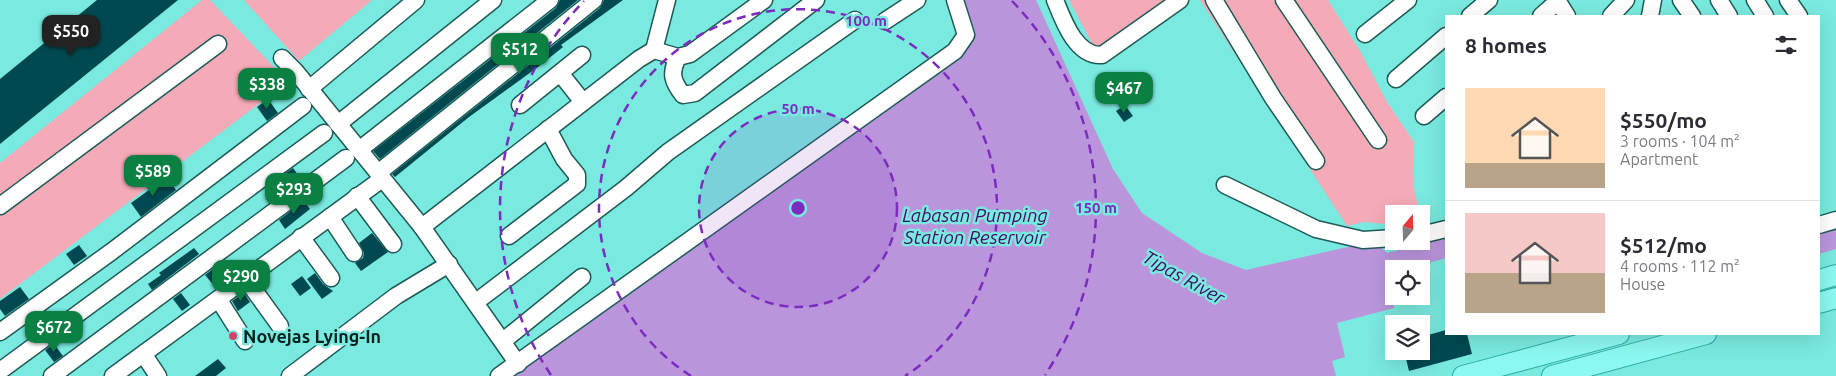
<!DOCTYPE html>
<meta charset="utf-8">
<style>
body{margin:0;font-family:Ubuntu,sans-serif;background:#f7f7f7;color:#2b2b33;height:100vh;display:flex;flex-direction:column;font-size:19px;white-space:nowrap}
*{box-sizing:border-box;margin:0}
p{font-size:16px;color:#7c7c81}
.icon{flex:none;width:28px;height:28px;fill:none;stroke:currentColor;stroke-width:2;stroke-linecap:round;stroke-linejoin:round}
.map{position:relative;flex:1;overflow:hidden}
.drawer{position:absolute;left:1445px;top:15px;width:375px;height:320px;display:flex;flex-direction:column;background:#fff;border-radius:0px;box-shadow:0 5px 20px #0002}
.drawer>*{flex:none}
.needle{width:32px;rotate:19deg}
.tools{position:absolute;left:1385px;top:205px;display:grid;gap:10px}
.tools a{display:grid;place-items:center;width:45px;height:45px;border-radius:0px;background:#fff;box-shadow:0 5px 20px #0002;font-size:25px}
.price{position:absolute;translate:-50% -42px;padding:0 11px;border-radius:10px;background:#0b8043;color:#fff;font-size:16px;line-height:32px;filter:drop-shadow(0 1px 2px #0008)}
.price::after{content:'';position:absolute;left:50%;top:30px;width:15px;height:11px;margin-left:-8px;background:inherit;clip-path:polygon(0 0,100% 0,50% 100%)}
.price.current{background:#222;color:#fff}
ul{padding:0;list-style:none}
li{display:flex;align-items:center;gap:15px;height:125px;padding:0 20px}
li+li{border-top:1px solid #e1e1e2}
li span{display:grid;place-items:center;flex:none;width:140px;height:100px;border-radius:0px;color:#555}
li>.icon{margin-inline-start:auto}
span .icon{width:60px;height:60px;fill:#fffc;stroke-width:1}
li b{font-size:21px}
h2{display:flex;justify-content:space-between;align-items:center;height:60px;padding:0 20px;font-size:21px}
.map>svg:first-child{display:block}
.green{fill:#f5aab7}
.water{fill:#ba95dc}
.building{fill:#004951}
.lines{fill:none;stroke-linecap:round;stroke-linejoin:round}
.minor-casing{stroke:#1e5b57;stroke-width:19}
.major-casing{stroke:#2aaaa1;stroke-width:22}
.minor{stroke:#fff;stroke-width:16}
.major{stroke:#8cf8f1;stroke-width:20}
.ring{fill:none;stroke:#7b2cbf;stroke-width:2.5;stroke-dasharray:9 6}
.poi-dot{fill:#d2436b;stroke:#7ae9df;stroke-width:2}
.labels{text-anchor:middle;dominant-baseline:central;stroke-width:5;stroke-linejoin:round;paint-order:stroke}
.poi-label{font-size:18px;font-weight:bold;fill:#002320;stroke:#7ae9df;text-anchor:start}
.water-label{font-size:19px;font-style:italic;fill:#430f64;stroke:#7ae9df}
.centre{fill:#7b2cbf;stroke:#7ae9df;stroke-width:2.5}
.ring-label{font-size:15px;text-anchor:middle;font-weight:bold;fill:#7b2cbf;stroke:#7ae9df;stroke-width:5;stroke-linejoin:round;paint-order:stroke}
</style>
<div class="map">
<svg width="1836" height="376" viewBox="0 0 1836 376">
<rect width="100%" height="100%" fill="#7ae9df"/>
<g class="green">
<path d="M202,0H210L288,82L0,299V163Z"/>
<path d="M244,0H372L299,61Z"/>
<path d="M1069,0H1190L1103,64Z"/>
<path d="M1200,0H1328L1360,51L1387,102L1414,142L1413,184L1420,214H1394V225L1364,222L1347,226Z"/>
</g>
<g class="water">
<path d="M962,0H1036L1113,169L1142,213L1202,253L1246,270L1374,241L1387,253L1446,238V258L1407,269H1394V272L1389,274L1394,308L1337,323L1345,357L1332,361L1336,376H506L970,46L972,35Z"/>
<path d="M1836,225V249L1819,254V230Z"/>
</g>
<g class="building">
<path d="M97,0H178L0,144V79Z"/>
<path d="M560,0H578L380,159L373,151L556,8Z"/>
<path d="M604,0H623L561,45L563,47L538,67L469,117L395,177L392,174L600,8Z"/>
<path d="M268,99L278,113L267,121L257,107Z"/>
<path d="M1125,105L1133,116L1124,122L1116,111Z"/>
<path d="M293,168L301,179L287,189L279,178Z"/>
<path d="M167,177L176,190L141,217L131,203Z"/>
<path d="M304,201L310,209L285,229L279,220Z"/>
<path d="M372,233L388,252L361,271L355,263L363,258L364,253L359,243Z"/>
<path d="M79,245L87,256L74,265L66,254Z"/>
<path d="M194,248L199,254L152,290L148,284L161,275L159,273Z"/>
<path d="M216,267L226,281L216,288L205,275Z"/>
<path d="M315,273L323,284L333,291L322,299L307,279Z"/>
<path d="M302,276L311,288L300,296L291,284Z"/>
<path d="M20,287L29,299L5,316L0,309V301Z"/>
<path d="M181,293L190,305L182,311L173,299Z"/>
<path d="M244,293L250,302L238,311L232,301Z"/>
<path d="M1446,330V334H1467L1472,354L1409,371L1404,351H1421V337Z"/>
<path d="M54,344L63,356L54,362L45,350Z"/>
<path d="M218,359L226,368L216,376H195Z"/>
</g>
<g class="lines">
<g class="minor-casing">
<g id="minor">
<path d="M1055,0C1063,20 1076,57 1102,55L1180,0"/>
<path d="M1214,0L1273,98L1316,161"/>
<path d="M1284,0L1378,140"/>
<path d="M1557,0L1567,16"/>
<path d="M1681,0L1692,16"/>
<path d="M1719,0L1729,16"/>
<path d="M1755,0L1765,16"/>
<path d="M1788,0L1799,16"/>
<path d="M1470,16L1489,0"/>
<path d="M1541,16L1558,1"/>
<path d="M1611,16L1626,0"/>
<path d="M1650,16L1653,0"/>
<path d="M885,21L917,0"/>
<path d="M1365,34L1408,0"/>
<path d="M654,50L667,0"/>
<path d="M678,57C670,73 672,81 683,95L695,93L816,0"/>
<path d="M282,58L296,72L422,227L518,364"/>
<path d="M560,73L583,102"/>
<path d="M1396,79L1446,36"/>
<path d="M309,89L416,0"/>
<path d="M520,105L582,55"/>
<path d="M1424,116L1446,97"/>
<path d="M338,124L493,0"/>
<path d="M359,150L550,0"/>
<path d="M378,173L594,0"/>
<path d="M1225,185L1316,229L1363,240L1394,238"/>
<path d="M357,196L393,244"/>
<path d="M0,206L218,44"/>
<path d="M330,217L354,253"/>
<path d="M1819,225L1836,220"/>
<path d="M422,227L639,59L654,50L678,57L690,54L764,0"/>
<path d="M1421,235L1446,229"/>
<path d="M509,236L577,184V175L564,159L548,129"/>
<path d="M301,237L331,278"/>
<path d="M246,279L280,326"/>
<path d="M219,300L245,341"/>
<path d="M476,302L626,188L668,152L855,20"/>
<path d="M0,332L111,252L303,106"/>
<path d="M503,341L582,277"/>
<path d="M144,355L158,376"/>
<path d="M0,371L324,133"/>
<path d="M52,376L346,158"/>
<path d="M113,376L382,179"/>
<path d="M290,376L396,296L449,264"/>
<path d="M499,376L955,51L966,35L955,0"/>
</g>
</g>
<g class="major-casing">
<g id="major">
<path d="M1819,280L1836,275"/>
<path d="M1819,303L1836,298"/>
<path d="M1463,376L1619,334"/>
<path d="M1552,376L1706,334"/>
</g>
</g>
<use href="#minor" class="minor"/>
<use href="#major" class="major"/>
</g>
<circle cx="798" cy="208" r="99" fill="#7b2cbf" fill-opacity=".12"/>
<g class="ring">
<circle cx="798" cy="208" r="99"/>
<path d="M691 376A199 199 0 1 1 905 376"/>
<path d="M551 375A298 298 0 0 1 584 1M1012 1A298 298 0 0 1 1045 375"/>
</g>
<circle class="poi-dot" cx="233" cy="336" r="5"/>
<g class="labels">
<g class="poi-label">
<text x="243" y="336">Novejas Lying-In</text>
</g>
<g class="water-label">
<text x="975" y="215">Labasan Pumping<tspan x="975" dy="22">Station Reservoir</tspan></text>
<text transform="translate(1184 277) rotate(29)">Tipas River</text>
</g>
</g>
<circle cx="798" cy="208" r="8" class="centre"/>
<g class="ring-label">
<text x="866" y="26">100 m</text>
<text x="798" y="114">50 m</text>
<text x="1096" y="213">150 m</text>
</g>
</svg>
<div class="tools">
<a><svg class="needle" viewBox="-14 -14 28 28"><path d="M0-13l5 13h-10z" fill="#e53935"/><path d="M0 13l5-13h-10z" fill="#7c7c81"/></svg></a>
<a><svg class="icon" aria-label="locate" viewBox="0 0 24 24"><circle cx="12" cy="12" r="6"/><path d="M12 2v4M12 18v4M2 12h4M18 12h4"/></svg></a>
<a><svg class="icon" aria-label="layers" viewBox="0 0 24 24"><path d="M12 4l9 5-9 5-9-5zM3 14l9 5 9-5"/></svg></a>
</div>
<b class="price current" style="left:71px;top:57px">$550</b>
<b class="price" style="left:520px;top:75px">$512</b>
<b class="price" style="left:267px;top:110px">$338</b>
<b class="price" style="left:1124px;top:114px">$467</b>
<b class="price" style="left:153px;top:197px">$589</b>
<b class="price" style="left:294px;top:215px">$293</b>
<b class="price" style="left:241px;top:302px">$290</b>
<b class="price" style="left:54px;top:353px">$672</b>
<section class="drawer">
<h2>8 homes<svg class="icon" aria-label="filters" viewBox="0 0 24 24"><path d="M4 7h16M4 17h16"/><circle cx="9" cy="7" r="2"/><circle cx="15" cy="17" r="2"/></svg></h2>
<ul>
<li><span style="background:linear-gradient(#ffd9b3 75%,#b9a48a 0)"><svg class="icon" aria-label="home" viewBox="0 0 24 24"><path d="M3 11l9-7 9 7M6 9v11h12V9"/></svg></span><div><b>$550/mo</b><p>3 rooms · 104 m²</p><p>Apartment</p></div></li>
<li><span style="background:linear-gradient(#f6c9c9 60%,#b9a48a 0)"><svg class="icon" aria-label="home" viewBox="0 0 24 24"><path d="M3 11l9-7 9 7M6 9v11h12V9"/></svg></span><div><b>$512/mo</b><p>4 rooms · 112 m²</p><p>House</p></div></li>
</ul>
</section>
</div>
